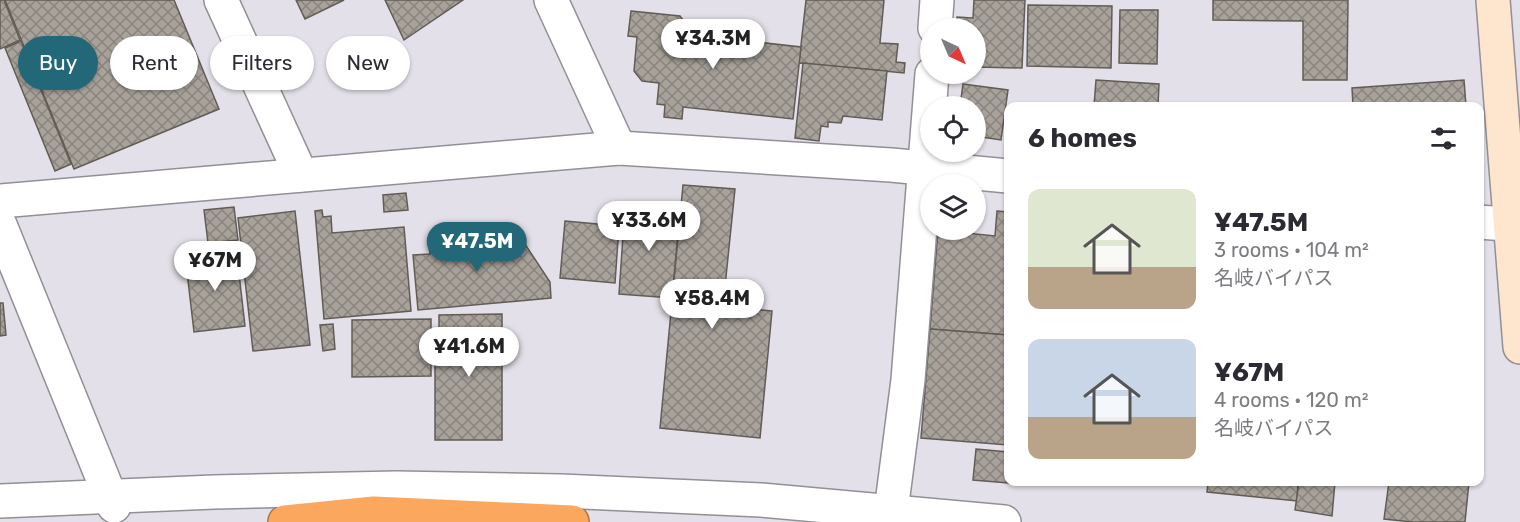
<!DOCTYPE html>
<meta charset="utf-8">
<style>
body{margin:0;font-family:Rubik,"Noto Sans JP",sans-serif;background:#f2f2f3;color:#2b2b33;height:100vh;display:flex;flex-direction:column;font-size:22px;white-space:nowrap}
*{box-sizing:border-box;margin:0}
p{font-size:20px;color:#7c7c81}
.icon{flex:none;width:33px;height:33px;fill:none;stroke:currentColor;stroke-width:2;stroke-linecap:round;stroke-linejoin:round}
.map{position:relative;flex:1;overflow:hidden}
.details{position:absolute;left:1004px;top:102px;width:480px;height:384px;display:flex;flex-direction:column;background:#fff;border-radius:12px;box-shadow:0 2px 4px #0004}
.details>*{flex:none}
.hud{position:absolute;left:18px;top:36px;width:570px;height:54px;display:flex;gap:12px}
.needle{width:39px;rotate:136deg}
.controls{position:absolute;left:920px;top:18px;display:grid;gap:12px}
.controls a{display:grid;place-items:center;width:66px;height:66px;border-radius:50%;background:#fff;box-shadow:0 2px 4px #0004;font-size:30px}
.price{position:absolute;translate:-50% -51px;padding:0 14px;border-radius:21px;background:#fff;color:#222;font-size:20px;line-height:39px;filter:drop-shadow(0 2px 3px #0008)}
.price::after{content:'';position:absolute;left:50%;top:36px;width:18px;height:14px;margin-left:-9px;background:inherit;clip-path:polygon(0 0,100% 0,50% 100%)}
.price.selected{background:#226878;color:#fff}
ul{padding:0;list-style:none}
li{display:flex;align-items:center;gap:18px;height:150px;padding:0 24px}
li span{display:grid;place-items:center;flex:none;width:168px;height:120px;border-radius:12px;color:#555}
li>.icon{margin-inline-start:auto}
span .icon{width:72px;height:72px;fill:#fffc;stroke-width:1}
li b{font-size:26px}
h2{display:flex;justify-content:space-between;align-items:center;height:72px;padding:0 24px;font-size:26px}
.chip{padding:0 21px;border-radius:27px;background:#fff;box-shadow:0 2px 4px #0004;font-size:21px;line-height:54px}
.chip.selected{background:#226878;color:#fff}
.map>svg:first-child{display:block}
.building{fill:url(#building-cross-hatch);stroke:#635c56;stroke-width:1.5}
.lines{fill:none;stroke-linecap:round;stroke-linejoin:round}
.street-casing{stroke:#928f97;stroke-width:36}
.secondary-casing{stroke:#928f97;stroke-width:36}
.highway-casing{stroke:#af7849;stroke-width:36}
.street{stroke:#fff;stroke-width:33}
.secondary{stroke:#fee5ce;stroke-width:33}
.highway{stroke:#fba75d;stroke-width:33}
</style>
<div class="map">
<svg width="1520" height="522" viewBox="0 0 1520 522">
<defs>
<pattern id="building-cross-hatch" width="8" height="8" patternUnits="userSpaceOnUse" patternTransform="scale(1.5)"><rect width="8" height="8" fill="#a9a29b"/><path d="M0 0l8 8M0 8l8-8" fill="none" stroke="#89847e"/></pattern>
</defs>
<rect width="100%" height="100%" fill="#e4e0e9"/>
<g class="building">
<path d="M0,0H4L20,40L0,49Z"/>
<path d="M5,0H174L219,109L74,169Z"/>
<path d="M296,0H344L305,19Z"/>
<path d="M385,0H463L404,40Z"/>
<path d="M806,0H884L880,43L898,44L896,62L905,63L904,73L799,63Z"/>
<path d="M974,0H1025L1022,68L975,67V28H957V17L973,18Z"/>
<path d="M1213,0H1348L1347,80H1303V21L1213,20Z"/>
<path d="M1028,5L1112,6L1111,68L1027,66Z"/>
<path d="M1120,10H1158L1157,64L1119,63Z"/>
<path d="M631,11L680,16L686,24L685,34L801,47L793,119L683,107L682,119L664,117L665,105L657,104L659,83L642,81L634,71L637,37L628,36Z"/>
<path d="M21,41L71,164L55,171L5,48Z"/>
<path d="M803,63L887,71L882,120L843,116L841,123L828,122V127L821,126L819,141L795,138Z"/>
<path d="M1096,80L1159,84L1158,106H1094Z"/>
<path d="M1464,80L1466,106H1353L1352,88Z"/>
<path d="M963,84L1008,90L1001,140L975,136V106H960Z"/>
<path d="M683,185L735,189L723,306L772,311L760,438L660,428Z"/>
<path d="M406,193L408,210L384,212L383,195Z"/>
<path d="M234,207L238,240L208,243L204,210Z"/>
<path d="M625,207L680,211L672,298L619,294Z"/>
<path d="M322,210L323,217L331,216L332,233L404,227L411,311L324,319L315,211Z"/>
<path d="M295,211L310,345L253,351L238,218Z"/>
<path d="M997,211L1008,212V335L930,329L938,230L995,236Z"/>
<path d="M565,221L619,226L615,283L560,278Z"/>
<path d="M487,234L488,249L497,248L519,235L550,282L551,298L418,310L413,255L430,254L428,238Z"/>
<path d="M208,253L209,259L237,256L245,326L194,332L185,255Z"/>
<path d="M0,303H3L6,335L0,336Z"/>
<path d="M502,314V440H435V365H439V315Z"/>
<path d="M431,319V376L352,377V320Z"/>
<path d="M333,324L335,349L323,351L320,325Z"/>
<path d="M930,329L1008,335V445L921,438Z"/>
<path d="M976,449L1008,452V483L973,480Z"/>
<path d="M1208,482H1298L1297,501L1207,492Z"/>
<path d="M1299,482H1335L1332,516L1295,510Z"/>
<path d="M1389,482H1469L1465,522H1412L1384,519Z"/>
</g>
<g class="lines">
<g class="street-casing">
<g id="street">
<path d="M221,0L301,175"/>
<path d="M551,0L619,148"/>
<path d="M935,28L937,0"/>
<path d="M0,201L619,148L891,165L1008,176"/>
<path d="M1479,222L1520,225"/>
<path d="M0,225L114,506"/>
<path d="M0,501L214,492L396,488L561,491L761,500L1004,522"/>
<path d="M891,511L908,380L932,74"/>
</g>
</g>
<g class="secondary-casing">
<path id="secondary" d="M1493,0L1520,347"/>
</g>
<g class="highway-casing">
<path id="highway" d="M285,522L374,513L572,522"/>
</g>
<use href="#street" class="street"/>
<use href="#secondary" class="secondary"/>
<use href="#highway" class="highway"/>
</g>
</svg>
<div class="controls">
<a><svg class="needle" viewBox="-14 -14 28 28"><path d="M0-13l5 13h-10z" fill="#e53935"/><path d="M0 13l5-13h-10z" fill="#7c7c81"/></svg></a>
<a><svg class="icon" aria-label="locate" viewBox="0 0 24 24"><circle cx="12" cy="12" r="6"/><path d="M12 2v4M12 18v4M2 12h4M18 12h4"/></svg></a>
<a><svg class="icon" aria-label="layers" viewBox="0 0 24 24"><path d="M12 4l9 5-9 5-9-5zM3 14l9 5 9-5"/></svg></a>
</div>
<b class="price" style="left:713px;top:70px">¥34.3M</b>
<b class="price" style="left:649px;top:252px">¥33.6M</b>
<b class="price selected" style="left:477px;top:273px">¥47.5M</b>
<b class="price" style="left:215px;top:292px">¥67M</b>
<b class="price" style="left:712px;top:330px">¥58.4M</b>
<b class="price" style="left:469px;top:378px">¥41.6M</b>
<div class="hud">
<a class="chip selected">Buy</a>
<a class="chip">Rent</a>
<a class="chip">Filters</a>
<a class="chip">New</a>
</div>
<section class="details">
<h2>6 homes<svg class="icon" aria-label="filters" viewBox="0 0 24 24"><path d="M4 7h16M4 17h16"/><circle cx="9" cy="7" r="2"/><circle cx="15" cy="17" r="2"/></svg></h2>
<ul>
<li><span style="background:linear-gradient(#dfe7d0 65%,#b9a48a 0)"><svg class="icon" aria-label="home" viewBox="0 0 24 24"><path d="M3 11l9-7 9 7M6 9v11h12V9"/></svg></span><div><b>¥47.5M</b><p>3 rooms · 104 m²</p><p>名岐バイパス</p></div></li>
<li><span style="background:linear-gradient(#c9d6e8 65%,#b9a48a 0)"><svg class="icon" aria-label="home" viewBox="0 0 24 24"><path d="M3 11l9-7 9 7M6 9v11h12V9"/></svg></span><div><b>¥67M</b><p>4 rooms · 120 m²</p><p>名岐バイパス</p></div></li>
</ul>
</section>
</div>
